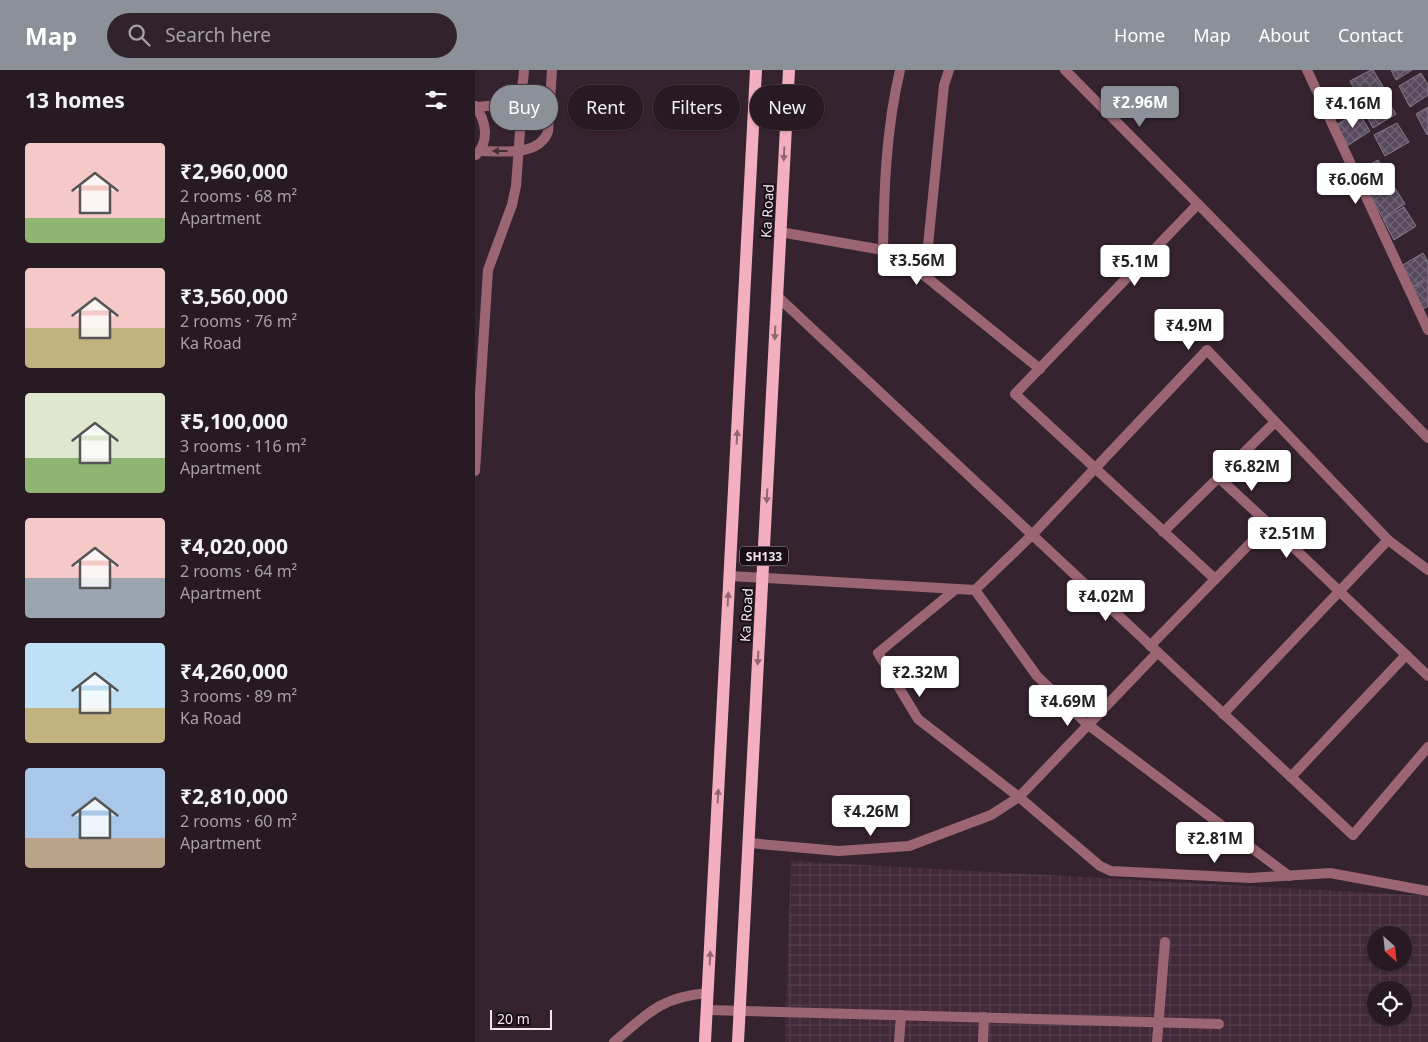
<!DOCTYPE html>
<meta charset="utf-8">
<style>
body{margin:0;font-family:"Noto Sans",sans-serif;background:#30232b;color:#f1f3f6;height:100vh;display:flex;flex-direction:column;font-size:19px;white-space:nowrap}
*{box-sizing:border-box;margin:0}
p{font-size:16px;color:#a5a1a6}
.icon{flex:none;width:28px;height:28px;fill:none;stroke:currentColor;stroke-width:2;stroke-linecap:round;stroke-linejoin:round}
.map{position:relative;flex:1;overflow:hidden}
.sheet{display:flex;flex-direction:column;background:#281a23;width:475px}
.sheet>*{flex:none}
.guide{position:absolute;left:15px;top:15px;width:475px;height:45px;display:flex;gap:10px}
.needle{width:32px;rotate:153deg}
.buttons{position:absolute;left:892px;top:856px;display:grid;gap:10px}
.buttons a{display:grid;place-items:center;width:45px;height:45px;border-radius:50%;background:#281a23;box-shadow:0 1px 4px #0004,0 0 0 1px #443841;font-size:25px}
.scale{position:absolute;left:15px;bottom:12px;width:62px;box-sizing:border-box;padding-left:5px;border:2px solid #f3e6ee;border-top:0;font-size:14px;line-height:18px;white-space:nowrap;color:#f3e6ee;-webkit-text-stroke:4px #170f15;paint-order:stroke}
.price{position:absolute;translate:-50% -42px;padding:0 11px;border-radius:5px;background:#fff;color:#222;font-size:16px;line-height:32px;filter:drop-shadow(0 1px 2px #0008)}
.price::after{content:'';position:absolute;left:50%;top:30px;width:15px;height:11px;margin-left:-8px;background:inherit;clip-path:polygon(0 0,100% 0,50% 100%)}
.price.current{background:#8c9099;color:#fff}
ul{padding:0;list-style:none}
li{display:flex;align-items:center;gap:15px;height:125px;padding:0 25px}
li span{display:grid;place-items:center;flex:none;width:140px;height:100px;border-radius:5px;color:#555}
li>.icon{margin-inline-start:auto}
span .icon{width:60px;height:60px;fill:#fffc;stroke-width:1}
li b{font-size:21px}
h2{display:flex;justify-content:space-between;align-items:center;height:60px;padding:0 25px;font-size:21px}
.tag{padding:0 18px;border-radius:22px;background:#281a23;box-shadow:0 1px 4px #0004,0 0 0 1px #443841;font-size:18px;line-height:45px}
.tag.current{background:#8c9099;color:#fff}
header{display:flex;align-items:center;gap:30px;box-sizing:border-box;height:70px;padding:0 25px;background:#8c9099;color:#fff}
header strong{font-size:24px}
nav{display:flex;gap:28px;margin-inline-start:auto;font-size:18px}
.search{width:350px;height:45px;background:#30232b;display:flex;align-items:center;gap:12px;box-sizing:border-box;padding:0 18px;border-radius:28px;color:#a5a1a6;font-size:19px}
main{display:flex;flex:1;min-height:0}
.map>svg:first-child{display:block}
.industrial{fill:url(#industrial-grid);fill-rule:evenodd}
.building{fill:url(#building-cross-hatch);stroke:#88798e}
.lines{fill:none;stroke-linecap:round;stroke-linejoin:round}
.lane{stroke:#9b6573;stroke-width:10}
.street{stroke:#9b6573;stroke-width:10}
.primary{stroke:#f3afc0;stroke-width:12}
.oneway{fill:#452d36}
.oneway2{fill:#906773}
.labels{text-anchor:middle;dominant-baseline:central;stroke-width:4;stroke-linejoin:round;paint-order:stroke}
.shield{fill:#170f15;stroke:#b1a6ad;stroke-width:1}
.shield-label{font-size:12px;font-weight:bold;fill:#f3e6ee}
.street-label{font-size:14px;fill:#f3e6ee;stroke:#170f15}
</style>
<header>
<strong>Map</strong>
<div class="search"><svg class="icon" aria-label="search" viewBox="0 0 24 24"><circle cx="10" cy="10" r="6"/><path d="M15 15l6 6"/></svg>Search here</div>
<nav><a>Home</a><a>Map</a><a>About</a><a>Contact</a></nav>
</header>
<main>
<section class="sheet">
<h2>13 homes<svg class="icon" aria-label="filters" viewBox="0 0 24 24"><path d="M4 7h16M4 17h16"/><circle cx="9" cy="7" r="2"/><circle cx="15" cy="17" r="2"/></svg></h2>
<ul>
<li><span style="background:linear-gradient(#f6c9c9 75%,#8fb573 0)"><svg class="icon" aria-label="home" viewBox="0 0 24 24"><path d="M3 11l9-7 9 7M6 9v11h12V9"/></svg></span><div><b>₹2,960,000</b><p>2 rooms · 68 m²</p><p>Apartment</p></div></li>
<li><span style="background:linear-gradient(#f6c9c9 60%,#c2b280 0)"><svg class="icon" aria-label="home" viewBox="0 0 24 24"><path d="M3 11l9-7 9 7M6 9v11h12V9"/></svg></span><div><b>₹3,560,000</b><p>2 rooms · 76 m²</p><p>Ka Road</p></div></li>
<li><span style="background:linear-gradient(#dfe7d0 65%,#8fb573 0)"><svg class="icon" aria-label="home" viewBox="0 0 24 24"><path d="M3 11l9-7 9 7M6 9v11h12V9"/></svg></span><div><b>₹5,100,000</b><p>3 rooms · 116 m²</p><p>Apartment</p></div></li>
<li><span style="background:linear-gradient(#f6c9c9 60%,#9aa5b1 0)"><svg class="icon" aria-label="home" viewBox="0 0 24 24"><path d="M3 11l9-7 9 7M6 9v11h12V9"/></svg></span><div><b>₹4,020,000</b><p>2 rooms · 64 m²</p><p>Apartment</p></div></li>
<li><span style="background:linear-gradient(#bfe0f5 65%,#c2b280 0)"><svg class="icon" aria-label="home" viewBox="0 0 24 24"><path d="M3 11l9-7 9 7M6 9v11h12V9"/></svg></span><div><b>₹4,260,000</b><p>3 rooms · 89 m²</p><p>Ka Road</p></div></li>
<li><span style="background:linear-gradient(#a9c7e8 70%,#b9a48a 0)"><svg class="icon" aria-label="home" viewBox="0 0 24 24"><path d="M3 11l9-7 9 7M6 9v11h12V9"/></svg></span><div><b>₹2,810,000</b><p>2 rooms · 60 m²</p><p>Apartment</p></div></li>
</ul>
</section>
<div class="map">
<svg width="953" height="972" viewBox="0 0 953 972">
<defs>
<pattern id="industrial-grid" width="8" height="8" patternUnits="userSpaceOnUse" patternTransform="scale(1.25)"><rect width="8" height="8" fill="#422a3a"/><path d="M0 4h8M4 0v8" fill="none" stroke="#543f4d"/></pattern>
<pattern id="building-cross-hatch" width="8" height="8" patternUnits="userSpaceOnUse" patternTransform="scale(1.25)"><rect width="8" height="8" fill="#584a5d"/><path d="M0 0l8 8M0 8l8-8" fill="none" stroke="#706475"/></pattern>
</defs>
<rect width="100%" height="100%" fill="#35232f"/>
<path class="industrial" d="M316,791L953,826V972H310ZM901,865H929V892H901ZM901,920H929V948H901Z"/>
<g class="building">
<path d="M896,0H898L909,18L886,32L875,11Z"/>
<path d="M916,0H937L921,10Z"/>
<path d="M946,3L953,15V25L935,37L924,16Z"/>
<path d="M909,25L921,44L898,58L887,38Z"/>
<path d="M953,37V64L952,65L941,44Z"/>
<path d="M883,42L895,61L872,76L861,55Z"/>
<path d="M922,53L934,72L910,86L899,65Z"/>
<path d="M903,90L915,109L892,123L881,102Z"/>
<path d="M918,115L930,134L908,148L896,127Z"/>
<path d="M929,137L941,156L919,170L908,149Z"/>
<path d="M948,183L953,192V207L937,217L926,196Z"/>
<path d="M953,209V236L948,239L937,218Z"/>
</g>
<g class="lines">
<g class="lane">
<path d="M0,36C11,50 15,71 1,85"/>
<path d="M1,37C35,33 47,40 49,0"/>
<path d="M5,81C27,81 63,87 73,62L77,0"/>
<path d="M0,401L13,200L37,135L41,116L48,20"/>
<path d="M232,940L744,954"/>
<path d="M139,972C173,943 186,927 233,923"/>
<path d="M424,972L426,945"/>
<path d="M508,972L509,947"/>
<path d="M682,972L690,872"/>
</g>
<g class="street">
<path d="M590,0L723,134"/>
<path d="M832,0L953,260"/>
<path d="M305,162L408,180L450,206L565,299"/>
<path d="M408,180C409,120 411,59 425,0"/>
<path d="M450,206L469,15L474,0"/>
<path d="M302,226L878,765L953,677"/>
<path d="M744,408L794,454"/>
<path d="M688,462L800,352"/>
<path d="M913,470L953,500"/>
<path d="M255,506L500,520L557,465L732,280L913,470L748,644"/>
<path d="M740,509L540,324L723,134L953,368"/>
<path d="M481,519L403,583L443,649L544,727L625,796L636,801L775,808L855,803L953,821"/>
<path d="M500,520L562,606L612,654L814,806"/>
<path d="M675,576L794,454L953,606"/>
<path d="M816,707L931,585"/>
<path d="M274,773L364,781L434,776L516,745L544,727L682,583"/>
</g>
<g class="primary">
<path d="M230,972L281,0"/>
<path d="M263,972L314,0"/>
</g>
</g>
<defs><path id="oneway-solid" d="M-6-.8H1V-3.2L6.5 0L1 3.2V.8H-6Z" transform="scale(1.25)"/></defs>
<use class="oneway" href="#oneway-solid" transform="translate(25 81) rotate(180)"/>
<g class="oneway2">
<use href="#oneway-solid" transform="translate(309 84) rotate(93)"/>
<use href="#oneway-solid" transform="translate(300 263) rotate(93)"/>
<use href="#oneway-solid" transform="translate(262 367) rotate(-87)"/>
<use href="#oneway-solid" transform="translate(292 426) rotate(93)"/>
<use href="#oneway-solid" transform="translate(253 529) rotate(-87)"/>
<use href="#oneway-solid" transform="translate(283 588) rotate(93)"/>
<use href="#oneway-solid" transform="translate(243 726) rotate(-87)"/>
<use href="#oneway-solid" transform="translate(235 888) rotate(-87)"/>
</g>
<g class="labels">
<rect class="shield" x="265" y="476.5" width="48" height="19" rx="4"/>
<g class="shield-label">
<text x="289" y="486">SH133</text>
</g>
<g class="street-label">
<text transform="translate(292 141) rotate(-87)">Ka Road</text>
<text transform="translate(271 545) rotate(-87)">Ka Road</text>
</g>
</g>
</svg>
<div class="buttons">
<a><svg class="needle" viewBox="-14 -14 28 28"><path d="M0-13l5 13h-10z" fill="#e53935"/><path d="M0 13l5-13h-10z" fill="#a5a1a6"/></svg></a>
<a><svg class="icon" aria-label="locate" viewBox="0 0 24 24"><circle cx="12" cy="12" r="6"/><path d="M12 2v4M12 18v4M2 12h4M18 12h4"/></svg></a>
</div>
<div class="scale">20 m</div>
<b class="price current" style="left:665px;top:58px">₹2.96M</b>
<b class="price" style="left:878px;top:59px">₹4.16M</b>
<b class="price" style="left:881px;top:135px">₹6.06M</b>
<b class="price" style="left:442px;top:216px">₹3.56M</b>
<b class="price" style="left:660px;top:217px">₹5.1M</b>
<b class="price" style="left:714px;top:281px">₹4.9M</b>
<b class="price" style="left:777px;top:422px">₹6.82M</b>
<b class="price" style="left:812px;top:489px">₹2.51M</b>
<b class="price" style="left:631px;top:552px">₹4.02M</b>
<b class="price" style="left:445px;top:628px">₹2.32M</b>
<b class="price" style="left:593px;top:657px">₹4.69M</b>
<b class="price" style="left:396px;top:767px">₹4.26M</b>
<b class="price" style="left:740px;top:794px">₹2.81M</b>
<div class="guide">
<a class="tag current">Buy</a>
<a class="tag">Rent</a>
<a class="tag">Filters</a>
<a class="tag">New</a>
</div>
</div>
</main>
